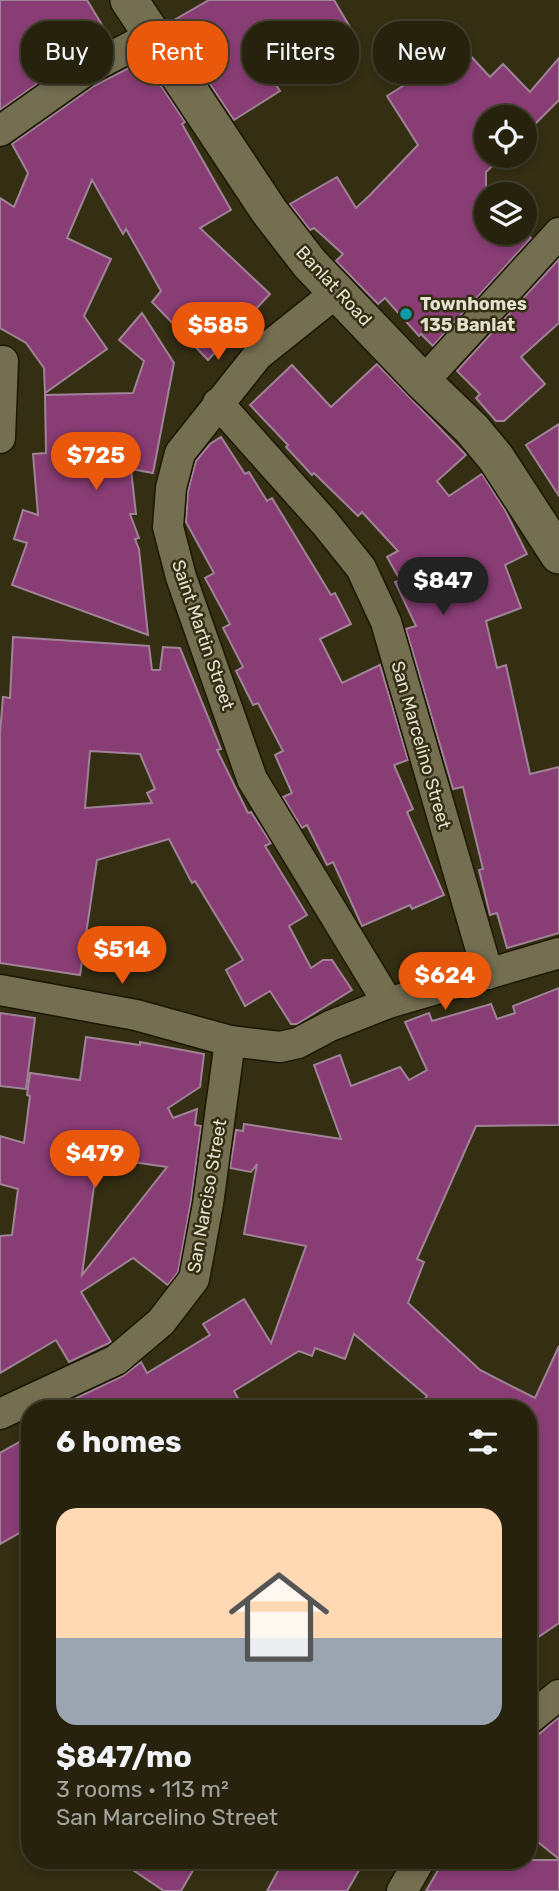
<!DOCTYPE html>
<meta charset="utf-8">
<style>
body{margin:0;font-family:Rubik,sans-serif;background:#2f2a17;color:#f1f3f6;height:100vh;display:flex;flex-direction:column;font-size:26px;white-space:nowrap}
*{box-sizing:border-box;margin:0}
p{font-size:23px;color:#a4a49e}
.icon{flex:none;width:38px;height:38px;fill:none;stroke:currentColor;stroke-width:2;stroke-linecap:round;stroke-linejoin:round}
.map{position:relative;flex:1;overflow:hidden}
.sheet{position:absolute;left:21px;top:1400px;width:516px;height:469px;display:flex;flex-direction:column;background:#27220e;border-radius:28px;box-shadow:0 4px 10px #0003,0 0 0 2px #433f2e}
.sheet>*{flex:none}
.guide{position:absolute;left:21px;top:21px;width:518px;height:63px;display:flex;gap:14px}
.fabs{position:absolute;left:474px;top:105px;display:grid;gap:14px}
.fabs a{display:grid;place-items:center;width:63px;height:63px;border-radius:50%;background:#27220e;box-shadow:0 4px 10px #0003,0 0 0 2px #433f2e;font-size:35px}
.price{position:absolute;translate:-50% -60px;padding:0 16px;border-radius:24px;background:#ea580c;color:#fff;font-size:23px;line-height:46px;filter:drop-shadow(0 2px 4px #0008)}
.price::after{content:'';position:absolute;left:50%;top:42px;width:21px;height:16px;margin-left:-10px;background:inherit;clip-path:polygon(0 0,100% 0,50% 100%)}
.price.selected{background:#222;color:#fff}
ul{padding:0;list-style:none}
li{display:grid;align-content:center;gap:14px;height:371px;padding:0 35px}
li+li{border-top:2px solid #433f2e}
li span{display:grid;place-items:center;height:217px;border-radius:21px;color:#555}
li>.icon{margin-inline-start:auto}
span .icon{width:126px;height:126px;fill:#fffc;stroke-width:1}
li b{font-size:30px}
h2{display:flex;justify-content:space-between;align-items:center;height:84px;padding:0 35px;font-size:30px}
.pill{padding:0 24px;border-radius:28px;background:#27220e;box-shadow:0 4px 10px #0003,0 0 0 2px #433f2e;font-size:24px;line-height:63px}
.pill.selected{background:#ea580c;color:#fff}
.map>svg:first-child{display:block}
.building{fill:#893d75;stroke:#a08397;stroke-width:2;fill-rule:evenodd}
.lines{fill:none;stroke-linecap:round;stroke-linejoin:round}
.minor-casing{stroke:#1b1600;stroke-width:33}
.tertiary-casing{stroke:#1b1600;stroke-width:40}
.minor{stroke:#756f52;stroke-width:30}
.tertiary{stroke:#756f52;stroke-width:37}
.culture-dot{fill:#0f9aa8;stroke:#342e13;stroke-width:2.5}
.labels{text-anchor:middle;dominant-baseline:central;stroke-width:5;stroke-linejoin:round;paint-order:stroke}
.street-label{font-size:18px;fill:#e4e1d0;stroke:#342e13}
.poi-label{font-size:18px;font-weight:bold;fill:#e4e1d0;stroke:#342e13;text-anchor:start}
</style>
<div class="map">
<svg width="559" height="1891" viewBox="0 0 559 1891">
<rect width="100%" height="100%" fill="#342e13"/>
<g class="building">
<path d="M0,0H87L110,38L75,57L0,110Z"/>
<path d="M209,0H334L351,29L271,77L280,91L234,120L169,23Z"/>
<path d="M455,39L490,77L503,64L530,92L559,58V100L525,134V117H486V156H503L486,172V233L525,232L531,238L433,346L421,334L419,336L385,298L378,304L336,261L343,254L314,228L310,230L290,204L337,177L356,208L369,196L418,145L387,96L431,68L428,64Z"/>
<path d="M144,60L185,122L182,124L231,210L200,228L270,294L208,360L152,302L161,291L126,229L123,234L92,180L67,238L111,259L84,316L107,349L45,393L44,368L26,343L0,328V198L14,207L28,173L12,144L94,86Z"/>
<path d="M559,259V323L521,357L545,384L504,421H496L476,398L480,394L457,371Z"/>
<path d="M142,313L174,363L153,473L131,469L136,514H130L139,538L135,539L139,549L148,635L12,585L27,543L14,539L23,510L38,515L33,454L46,453L45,395L133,393L144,361L119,340Z"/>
<path d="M377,364L466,455L437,481L449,496L482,474L505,510L527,554L505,565L521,608L486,621L497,668L506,665L530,774L559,767V933L507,948L497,913L490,915L479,870L483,869L463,787L453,789L406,629L416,626L395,582L400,580L387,557L398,551L362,512L358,516L314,473L312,475L286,447L288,445L250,405L292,365L331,407Z"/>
<path d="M559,424V496L526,445Z"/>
<path d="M221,437L245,474L249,472L267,501L272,498L331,595L335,593L351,624L320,639L342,683L380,665L408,760L394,765L413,809L407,812L444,895L412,909L410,905L362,926L333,862L327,865L307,825L302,828L283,797L292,793L275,755L283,751L258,703L253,705L236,671L243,667L223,628L230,624L205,578L214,573L186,522L188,491L196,461L210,444Z"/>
<path d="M13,637L149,646L152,670H160L163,647L180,648L221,749L217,750L248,813L251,812L271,843L265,846L307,915L289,926L311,968L323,960H332L352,990L297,1024H291L270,991L245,1006L226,970L243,960L195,881L192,883L169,839L97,860L80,975L0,963V733L3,697L10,698ZM90,751L140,754L155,789L147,793L152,803L85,808Z"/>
<path d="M559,988V1125L476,1126L417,1259L424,1262L408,1303L480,1370L535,1398L559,1346V1623L528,1644V1409H417L427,1396L354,1334L345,1359L315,1348L312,1356L299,1351L234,1391L239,1400L226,1409H53L123,1376L141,1362L147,1373L210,1335L203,1324L244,1299L271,1343L306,1246L244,1234L257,1164L251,1172L230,1168L236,1130L243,1131L244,1124L341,1139L314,1065L340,1055L351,1086L400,1067L409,1080L427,1070L405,1022L429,1013L432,1021L491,1004L497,1019L515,1013L513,1006Z"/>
<path d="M0,1013L35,1018L26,1089L0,1086Z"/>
<path d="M86,1037L140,1045V1042L204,1054L200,1087L168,1108L173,1118L197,1109L195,1125L201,1126L191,1201L178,1272L168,1285L133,1258L81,1292L111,1342L69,1362L56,1340L0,1373V1236L12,1235L18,1189L0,1184V1136L24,1143L30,1096L27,1095L30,1073L80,1080ZM98,1157L167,1167L82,1275Z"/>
<path d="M30,1436V1527L0,1544V1453Z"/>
<path d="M559,1717V1859L528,1834V1737L539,1734Z"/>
<path d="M118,1860H199L181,1891H164Z"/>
<path d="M284,1860H365L347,1891H267Z"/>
<path d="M444,1860H559V1891H426Z"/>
</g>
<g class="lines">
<g class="minor-casing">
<g id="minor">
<path d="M0,131L85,71L153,35"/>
<path d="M337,292L258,355L180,453L171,488L168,527L181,577L252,779L388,1003"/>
<path d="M423,382L559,233"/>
<path d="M218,403L325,523L361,568L386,622L488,974"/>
<path d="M0,438L3,361"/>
<path d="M0,990L136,1015L230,1041L280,1047L298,1043L330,1026L388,1003L559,953"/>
<path d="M0,1414L116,1360L161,1322L194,1279L208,1204L230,1041"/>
<path d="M528,1720L559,1695"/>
<path d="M402,1891L420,1860"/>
</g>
</g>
<g class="tertiary-casing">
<path id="tertiary" d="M129,0L269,211L310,264L423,382L472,429L496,458L559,555"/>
</g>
<use href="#minor" class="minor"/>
<use href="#tertiary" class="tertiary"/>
</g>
<circle class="culture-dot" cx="406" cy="314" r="7"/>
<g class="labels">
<g class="street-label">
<text transform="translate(334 286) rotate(47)">Banlat Road</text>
<text transform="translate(203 635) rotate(71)">Saint Martin Street</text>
<text transform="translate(421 745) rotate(74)">San Marcelino Street</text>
<text transform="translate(207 1196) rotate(-80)">San Narciso Street</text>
</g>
<g class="poi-label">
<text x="420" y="304">Townhomes<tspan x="420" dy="21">135 Banlat</tspan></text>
</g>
</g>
</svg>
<div class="fabs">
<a><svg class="icon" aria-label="locate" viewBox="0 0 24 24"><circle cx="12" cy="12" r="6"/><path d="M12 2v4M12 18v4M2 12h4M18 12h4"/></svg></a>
<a><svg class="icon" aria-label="layers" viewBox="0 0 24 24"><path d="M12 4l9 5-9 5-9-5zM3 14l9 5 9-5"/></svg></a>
</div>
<b class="price" style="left:218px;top:362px">$585</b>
<b class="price" style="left:96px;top:492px">$725</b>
<b class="price selected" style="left:443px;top:617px">$847</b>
<b class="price" style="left:122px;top:986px">$514</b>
<b class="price" style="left:445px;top:1012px">$624</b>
<b class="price" style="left:95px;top:1190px">$479</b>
<div class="guide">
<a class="pill">Buy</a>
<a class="pill selected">Rent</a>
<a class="pill">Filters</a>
<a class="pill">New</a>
</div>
<section class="sheet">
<h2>6 homes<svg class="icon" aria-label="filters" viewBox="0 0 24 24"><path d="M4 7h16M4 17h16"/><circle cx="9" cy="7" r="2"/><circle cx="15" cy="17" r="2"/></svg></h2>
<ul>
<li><span style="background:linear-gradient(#ffd9b3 60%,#9aa5b1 0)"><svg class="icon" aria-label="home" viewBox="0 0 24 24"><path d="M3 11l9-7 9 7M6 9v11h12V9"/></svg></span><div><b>$847/mo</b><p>3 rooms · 113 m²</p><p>San Marcelino Street</p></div></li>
</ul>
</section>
</div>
